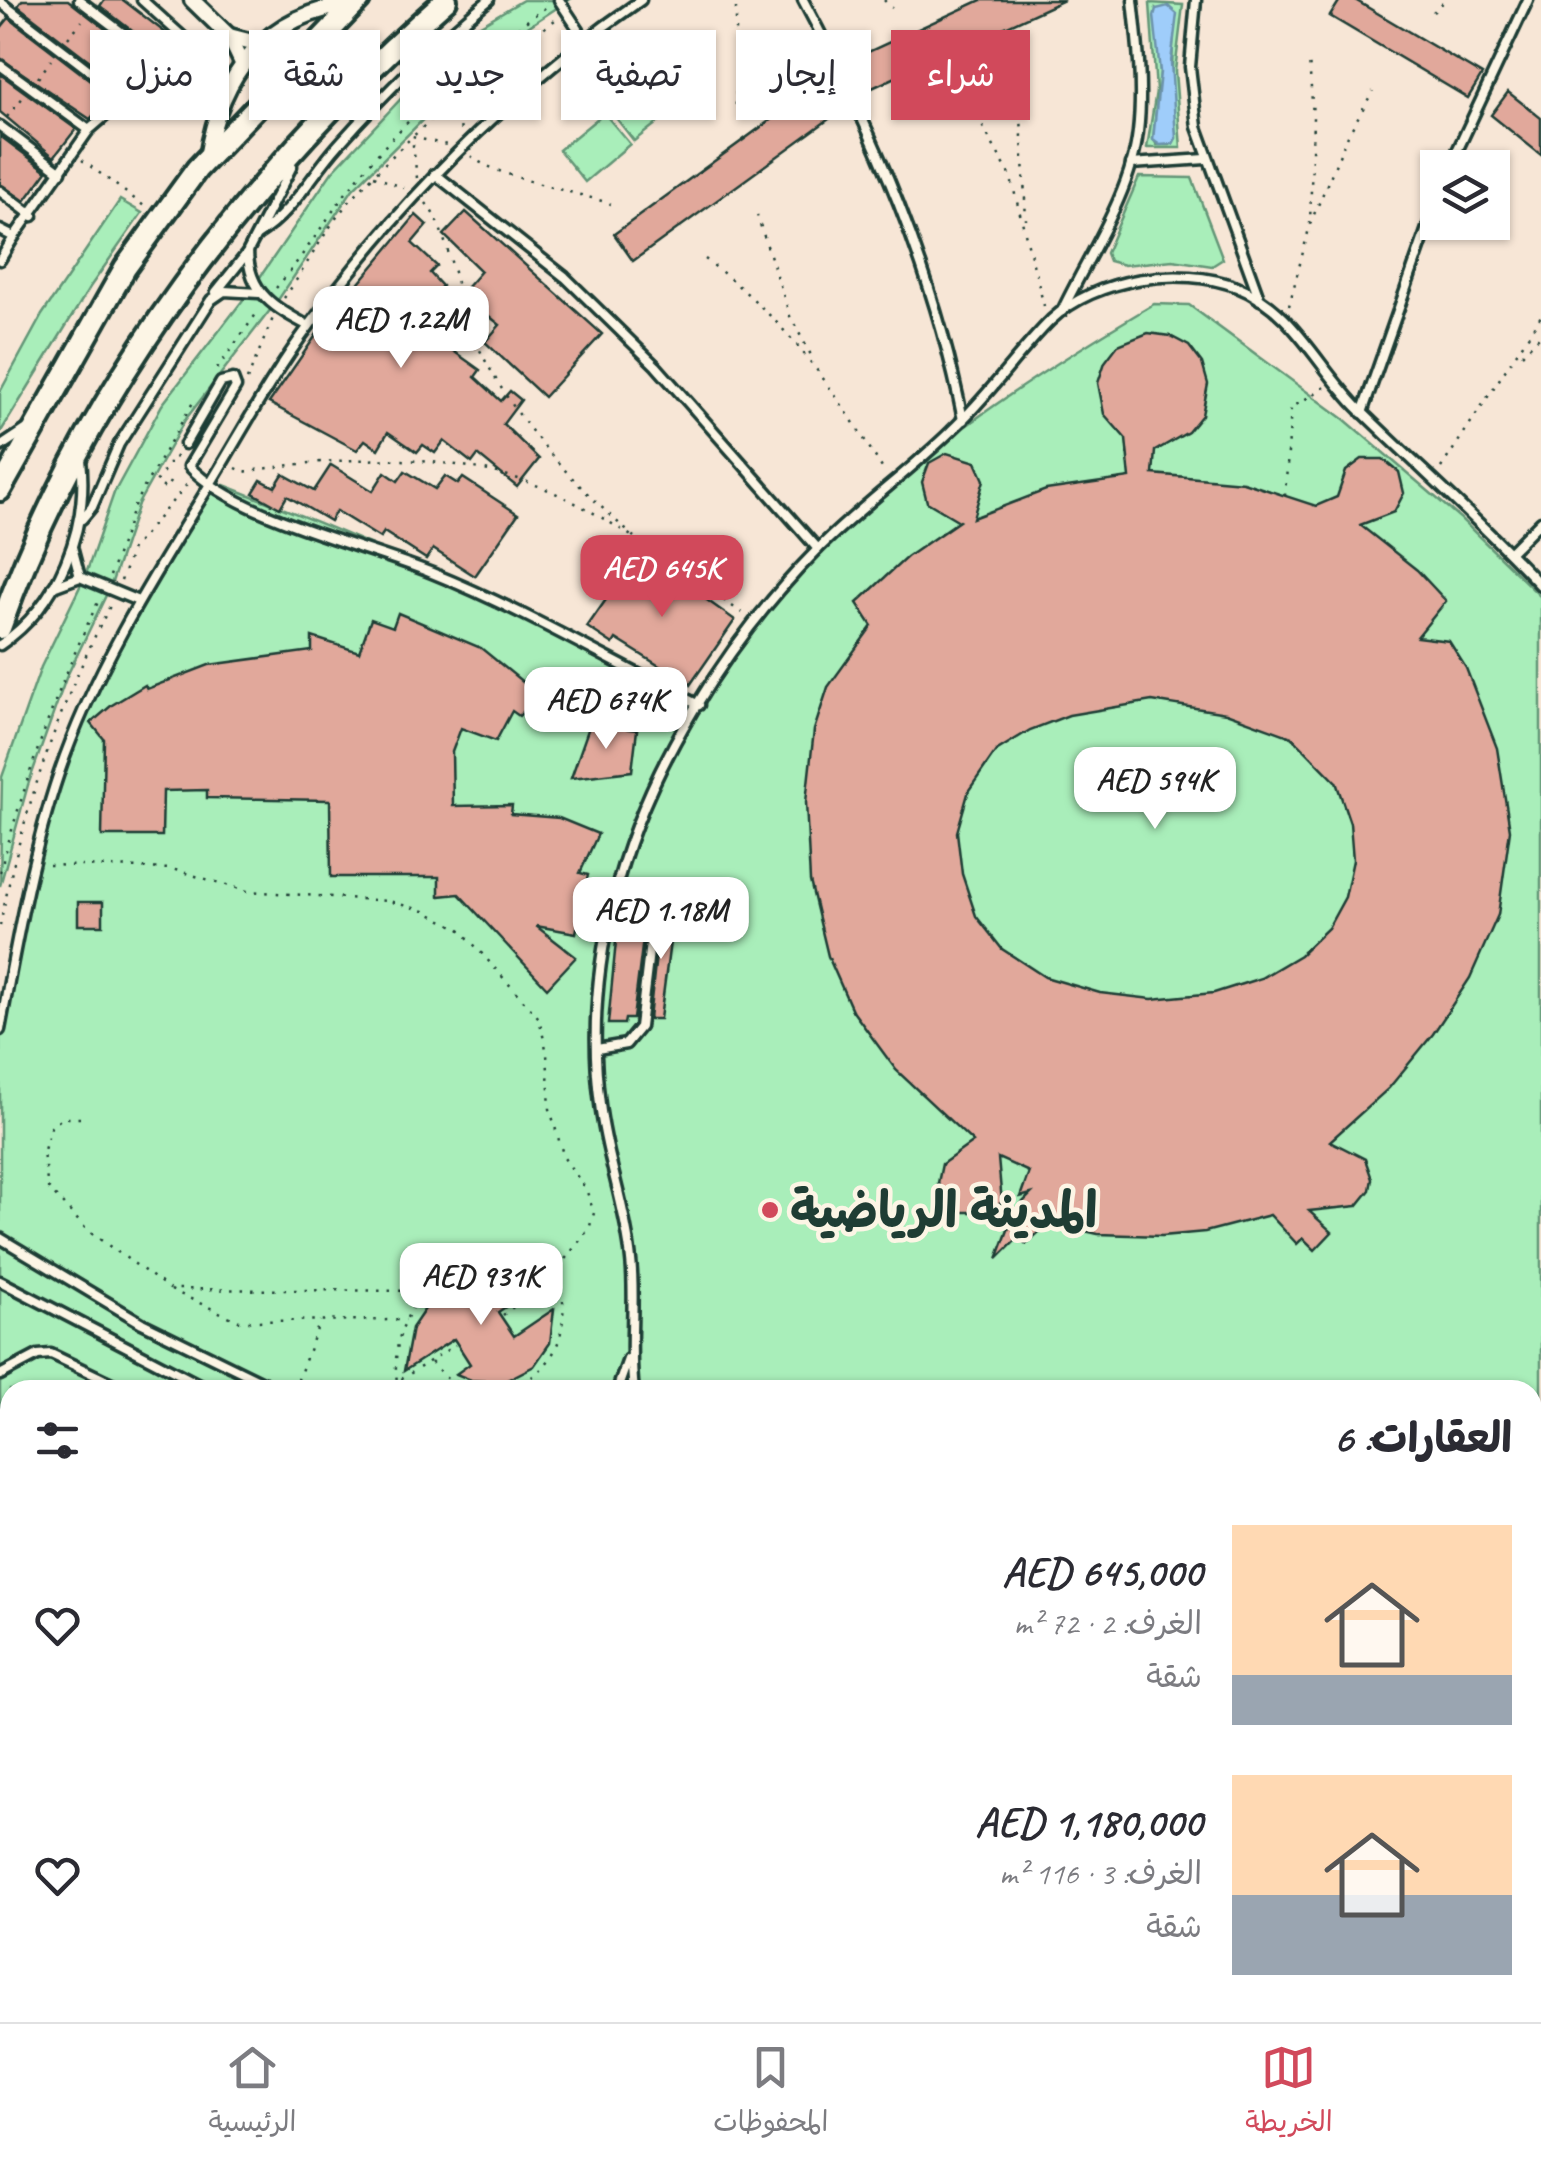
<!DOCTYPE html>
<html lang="ar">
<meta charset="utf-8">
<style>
body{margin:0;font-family:Caveat,"Playpen Sans Arabic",sans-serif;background:#f2f2f3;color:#2b2b33;direction:rtl;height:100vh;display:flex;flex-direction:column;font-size:38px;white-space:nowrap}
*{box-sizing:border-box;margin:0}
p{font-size:32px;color:#7c7c81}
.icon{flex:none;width:55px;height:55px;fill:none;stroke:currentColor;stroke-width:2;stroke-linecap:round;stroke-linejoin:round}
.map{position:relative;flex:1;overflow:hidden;direction:ltr}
.side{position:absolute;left:0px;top:1380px;width:1542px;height:642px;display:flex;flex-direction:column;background:#fff;border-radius:30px 30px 0 0;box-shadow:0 2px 8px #0004;direction:rtl}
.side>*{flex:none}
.guide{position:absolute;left:30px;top:30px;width:1000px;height:90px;direction:rtl;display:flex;gap:20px}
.fabs{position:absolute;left:1420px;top:150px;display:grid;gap:20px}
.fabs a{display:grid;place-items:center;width:90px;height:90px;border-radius:0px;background:#fff;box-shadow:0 2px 8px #0004;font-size:50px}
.price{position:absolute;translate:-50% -85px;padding:0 22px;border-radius:20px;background:#fff;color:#222;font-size:32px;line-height:65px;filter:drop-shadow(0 2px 5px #0008)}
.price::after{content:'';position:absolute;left:50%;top:60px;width:30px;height:22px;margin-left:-15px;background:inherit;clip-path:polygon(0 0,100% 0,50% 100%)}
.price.on{background:#d1495b;color:#fff}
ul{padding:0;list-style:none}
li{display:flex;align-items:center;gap:30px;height:250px;padding:0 30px}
li span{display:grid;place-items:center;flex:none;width:280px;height:200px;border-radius:0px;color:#555}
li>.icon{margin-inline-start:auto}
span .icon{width:120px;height:120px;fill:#fffc;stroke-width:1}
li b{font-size:42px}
h2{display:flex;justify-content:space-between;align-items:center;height:120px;padding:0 30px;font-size:42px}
.chip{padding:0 35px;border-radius:0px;background:#fff;box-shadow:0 2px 8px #0004;font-size:35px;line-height:90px}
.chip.on{background:#d1495b;color:#fff}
.tab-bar{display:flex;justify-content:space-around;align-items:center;height:140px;border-top:2px solid #e1e1e2;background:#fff;font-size:28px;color:#7c7c81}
.tab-bar a{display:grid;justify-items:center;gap:5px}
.tab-bar .on{color:#d1495b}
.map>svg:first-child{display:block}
.built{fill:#f0d3c4}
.green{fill:#a9eeba;stroke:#649677;stroke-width:2.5;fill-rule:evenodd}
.water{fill:#9fcdfa;stroke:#6c93ab;stroke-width:2.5}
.building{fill:#e1a89b;stroke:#1f3d34;stroke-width:2.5;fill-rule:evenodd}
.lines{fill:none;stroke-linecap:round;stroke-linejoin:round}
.service-casing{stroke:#1f3d34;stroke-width:15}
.minor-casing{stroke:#1f3d34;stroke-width:21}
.secondary-casing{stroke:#1f3d34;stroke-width:28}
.path{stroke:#1f3d34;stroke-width:2.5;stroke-dasharray:2.5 8;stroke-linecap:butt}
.service{stroke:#fcf5e5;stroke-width:8}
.minor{stroke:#fcf5e5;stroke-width:14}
.secondary{stroke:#fcf5e5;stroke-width:20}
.poi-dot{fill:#d1495b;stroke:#fcf5e5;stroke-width:4}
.labels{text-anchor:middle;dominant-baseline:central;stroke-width:9;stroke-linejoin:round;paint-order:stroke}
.poi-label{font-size:50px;font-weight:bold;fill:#1f3d34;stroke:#fcf5e5;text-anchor:start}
</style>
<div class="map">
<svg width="1541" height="2022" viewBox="0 0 1541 2022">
<rect width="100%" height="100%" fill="#f7e6d6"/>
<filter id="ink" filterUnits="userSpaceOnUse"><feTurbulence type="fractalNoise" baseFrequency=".01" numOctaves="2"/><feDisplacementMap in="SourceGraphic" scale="20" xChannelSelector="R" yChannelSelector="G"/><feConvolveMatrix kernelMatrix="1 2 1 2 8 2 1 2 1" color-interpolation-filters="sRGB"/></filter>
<g filter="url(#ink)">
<path class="built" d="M1541,1911V2022H1319V2017L1331,2012H1532L1533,1917Z"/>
<g class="green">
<path d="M523,0H569L494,49L353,189L278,300L185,420L138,504L111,585L66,678L28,785L0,886L2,777L41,667L86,574L114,493L162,405L256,283L332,172L412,87L477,27Z"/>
<path d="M1150,3L1183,5L1175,71L1181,148H1147L1156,91ZM1156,9L1174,27L1171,85L1176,138L1170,145H1157L1153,139L1160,72Z"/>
<path d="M655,73L680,105L634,141L609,109Z"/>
<path d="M604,113L630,144L585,182L559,150Z"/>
<path d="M1139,177L1192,178L1223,259L1212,266L1173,260L1124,265L1109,261L1106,253Z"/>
<path d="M120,200L142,213L90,287L0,433V392L42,315Z"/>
<path d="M1154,304L1189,305L1344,419L1461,519L1541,597V1911L1533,1917L1532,1390H10V2012L1331,2013L1320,2017L1319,2022H0V1030C17,944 28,853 60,770C98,670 152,578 208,487L224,485C389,549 548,619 699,709C729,663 758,613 796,573C902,463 1023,381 1154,304Z"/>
</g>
<path class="water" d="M1168,6L1177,14L1171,62L1176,138L1173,144L1160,145L1153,140L1160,72L1154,16L1156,9Z"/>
<g class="building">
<path d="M22,0H68L162,73L155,82L148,77L138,91L123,80L120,84L18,6Z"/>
<path d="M104,0H123L176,41L178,52L171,61L100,6Z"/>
<path d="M981,0H1064L859,94L844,63Z"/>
<path d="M1340,0H1355L1482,75L1468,98L1330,16Z"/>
<path d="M9,18L111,96L90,119L0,58V29Z"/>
<path d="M0,74L76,129L54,157L0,112Z"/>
<path d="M816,87L836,114L633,261L614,234Z"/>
<path d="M1508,92L1541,118V155L1491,115Z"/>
<path d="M0,136L47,171L25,201L0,184Z"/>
<path d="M466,212L602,334L544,397L485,342L500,325L468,299L466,288L481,271L444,235Z"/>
<path d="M416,215L427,225L412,243L437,266L430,273L442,286L430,300L457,321L451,328L462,339L452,350L480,370L475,377L501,401L510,391L521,400L503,424L539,459L517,487L478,455L472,463L444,441L435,453L423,445L417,452L388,432L378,449L365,440L357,450L269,403L319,331Z"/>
<path d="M1148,333L1170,336L1189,346L1202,363L1208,384L1202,415L1188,432L1155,451L1153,474L1243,482L1316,506L1337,497L1346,471L1362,459H1383L1399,472L1404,493L1394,512L1360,525L1417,570L1446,601L1417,637L1449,641L1466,668L1497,748L1510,830L1498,915L1470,978L1433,1034L1389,1088L1330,1141L1365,1159L1372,1179L1370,1190L1357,1206L1309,1211L1332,1232L1315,1250L1303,1238L1297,1244L1270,1215L1205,1232L1162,1236L1098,1234L1049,1223L1026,1244L1019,1237L997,1259L1016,1209L1031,1194L1020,1197L1029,1172L998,1158L1002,1203L973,1212H962L945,1202L938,1183L942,1164L973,1142L896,1070L852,1010L828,956L810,881L806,802L814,730L828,687L872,626L857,603L907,557L959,521L927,502L922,482L929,463L947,453L976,462L984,480L973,518L1046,490L1130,478L1126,439L1104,414L1098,383L1105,362L1118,345ZM1152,701L1226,713L1292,737L1336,782L1350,823L1353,860L1345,897L1328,928L1300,955L1261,978L1214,993L1152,999L1100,993L1045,977L1002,949L976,916L962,874L957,832L969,790L996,751L1030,730L1069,715Z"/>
<path d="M331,465L373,491L385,472L398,481L405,471L435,489L445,476L458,484L463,478L518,514L475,576L433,549L426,559L384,532L380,538L336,511L330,521L287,496L280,508L253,493L261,480L275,487L283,474L314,491Z"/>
<path d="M639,552L735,620L690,685L616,639L613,644L587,627Z"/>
<path d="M398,613L481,648L540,696L519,716L512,711L496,741L461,728L452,752L453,806L512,805L511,814L559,818L598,834L580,873L588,875L576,933L536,926L576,957L547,988L459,894L439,896V877H331L330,800L207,798V790L163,791L162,836H102L104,739L91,723L112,705L145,685L147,689L209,665L312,651V637L359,652L371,619L393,627Z"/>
<path d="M590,724L637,730L632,771L571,778Z"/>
<rect x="78" y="902" width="25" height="23"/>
<path d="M657,909L674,911L660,1019H649L659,927Z"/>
<path d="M617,931H644L633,1019H625L624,1024H608Z"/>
<path d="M498,1272L542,1283L498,1312L514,1336L554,1309L550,1343L534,1366L503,1382L471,1380L456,1374L470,1364L454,1339L404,1371L412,1328L431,1300L461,1279Z"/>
</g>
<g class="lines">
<g class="service-casing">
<g id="service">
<path d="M79,0L175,73"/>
<path d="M559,0L584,38"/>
<path d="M803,0C874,133 934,271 963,420"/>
<path d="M1196,0L1190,67L1197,127L1260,300"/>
<path d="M0,2L132,103"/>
<path d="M0,65L89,130"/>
<path d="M0,126L61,172"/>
<path d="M1131,164L1206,159"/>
<path d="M292,166L248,251C248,293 276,309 309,326"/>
<path d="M1449,168L1528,0"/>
<path d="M435,174L565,277L656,366L818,549"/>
<path d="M0,191L33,216"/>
<path d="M0,230L14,237L0,260"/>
<path d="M257,235C293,213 311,175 339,144C385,92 435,44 489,0"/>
<path d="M14,237L89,130L119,104L158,95L187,59L183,37L142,0"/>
<path d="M216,292L248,252"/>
<path d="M1062,311C1088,256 1131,194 1138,132C1143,89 1138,44 1133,0"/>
<path d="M1362,413L1438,197"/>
<path d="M185,444L221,382L233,379L236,387L189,466C235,517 364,545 432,573C524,610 610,661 699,705"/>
<path d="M0,447L27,429"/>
<path d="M82,519L92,507L119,444L211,300L224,291L259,293"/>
<path d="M72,547L80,577L138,601"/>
<path d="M1510,552L1541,521"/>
<path d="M53,587L80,577"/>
<path d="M0,645C59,605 89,528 81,459"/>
<path d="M0,1030C16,944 31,856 59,773C92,676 147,586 201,499C237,441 268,381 309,326C401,200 513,88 641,0"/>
<path d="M597,1049L626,1044L640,1027L652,926L648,912L613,900"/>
<path d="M0,1238L142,1323L279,1390"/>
<path d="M0,1281L210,1390"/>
<path d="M0,1375L38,1355L51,1354L126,1390"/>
<path d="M92,1390L107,1381"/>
<path d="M617,1390L628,1359"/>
<path d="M634,1390C628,1346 636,1304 631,1260C626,1207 606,1157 600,1104C591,1037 597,966 613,900C644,772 726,642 818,549C860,507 909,472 951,431C988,397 1016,355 1051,320C1095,278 1181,265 1237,287C1294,309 1318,369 1360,410C1421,470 1484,524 1541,586"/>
<path d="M0,1429L10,1425"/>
<path d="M0,1483L10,1479"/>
<path d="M1532,1516L1541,1517"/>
<path d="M0,1536L10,1532"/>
<path d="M0,1578L10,1574"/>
<path d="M1535,1665L1541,1662"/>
<path d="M0,1674L10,1682"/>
<path d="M0,1744L10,1746"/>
<path d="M1532,1918L1541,1928"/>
<path d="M1532,1984L1541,1977"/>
<path d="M924,2022V2012"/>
<path d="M1319,2022V2012"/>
<path d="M1402,2022L1416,2012"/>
<path d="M1487,2022L1498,2012"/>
</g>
</g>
<g class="minor-casing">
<g id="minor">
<path d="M192,0L229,36"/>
<path d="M242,63L229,36L260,44"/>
<path d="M207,158C220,74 266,13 354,4"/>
</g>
</g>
<g class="secondary-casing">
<g id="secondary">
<path d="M0,490L125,268L197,169L359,0"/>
<path d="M0,628C86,384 253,169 446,0"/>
</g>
</g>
<g class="path">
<path d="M884,0L892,8"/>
<path d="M1433,12L1446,0"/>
<path d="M68,38L82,21"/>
<path d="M1024,61L1021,116L1026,220"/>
<path d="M38,78L51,60"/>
<path d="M962,90L1010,175L1044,306"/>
<path d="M456,96L461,132"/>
<path d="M736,105V0"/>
<path d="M7,117L24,96"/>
<path d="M471,156C493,176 577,192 611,204"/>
<path d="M82,160L144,206"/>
<path d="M374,176L404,188"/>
<path d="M417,178L412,137L447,145"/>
<path d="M426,203C449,231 458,302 475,340C513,420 569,479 634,537"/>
<path d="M757,215L790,316L812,357"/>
<path d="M1310,224L1348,135L1373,91"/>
<path d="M705,259C787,320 833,387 885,473"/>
<path d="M276,288C303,257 324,222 349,189C402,119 475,58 546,7"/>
<path d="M284,298C306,268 324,231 348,203C410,132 481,76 555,20"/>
<path d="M1289,306L1310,225L1313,117L1309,59"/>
<path d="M1522,354L1541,335"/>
<path d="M217,369L259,310"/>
<path d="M247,380L273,318"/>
<path d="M236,468L244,472C343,455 461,450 555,493C622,524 681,571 742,613"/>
<path d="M1441,468L1541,316"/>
<path d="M170,482L166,489L156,482L174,456L180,460"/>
<path d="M1285,496L1291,408L1325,387"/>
<path d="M110,576L135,503L195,399"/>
<path d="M121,581L132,549L189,482"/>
<path d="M49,865L172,869L247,891L389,901L424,911L460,929L539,1018L547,1053L550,1109L564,1158L586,1189L594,1213L589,1229L551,1277C473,1239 385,1291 397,1382L455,1345"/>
<path d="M0,872C26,778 56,689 98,602"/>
<path d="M0,926C22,813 59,704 112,602"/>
<path d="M80,1118H62L51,1127L43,1153L48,1188L88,1231L170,1289L426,1291"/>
<path d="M171,1290L239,1321L406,1320"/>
<path d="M503,1315L549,1279"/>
<path d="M431,1362L446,1378L476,1390"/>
<path d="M294,1390L320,1321"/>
<path d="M503,1390C547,1378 566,1345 563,1301"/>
<path d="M1532,1639L1541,1633"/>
<path d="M835,2022V2012"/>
<path d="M1345,2022L1360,2012"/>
</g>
<use href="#service" class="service"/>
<use href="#minor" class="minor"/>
<use href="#secondary" class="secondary"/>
</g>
</g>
<circle class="poi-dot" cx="770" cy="1210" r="10"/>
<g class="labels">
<g class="poi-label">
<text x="790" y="1210">المدينة الرياضية</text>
</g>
</g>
</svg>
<div class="fabs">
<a><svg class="icon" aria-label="layers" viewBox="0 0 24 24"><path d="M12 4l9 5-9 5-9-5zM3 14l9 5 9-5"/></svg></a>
</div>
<b class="price" style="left:401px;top:371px">AED 1.22M</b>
<b class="price on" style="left:662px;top:620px">AED 645K</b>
<b class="price" style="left:606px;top:752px">AED 674K</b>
<b class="price" style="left:1155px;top:832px">AED 594K</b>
<b class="price" style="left:661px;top:962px">AED 1.18M</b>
<b class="price" style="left:481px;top:1328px">AED 931K</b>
<div class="guide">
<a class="chip on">شراء</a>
<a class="chip">إيجار</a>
<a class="chip">تصفية</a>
<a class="chip">جديد</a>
<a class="chip">شقة</a>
<a class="chip">منزل</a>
</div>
<section class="side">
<h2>العقارات: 6<svg class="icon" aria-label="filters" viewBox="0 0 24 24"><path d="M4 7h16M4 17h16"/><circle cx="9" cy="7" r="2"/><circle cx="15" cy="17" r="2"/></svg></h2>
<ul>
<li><span style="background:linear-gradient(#ffd9b3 75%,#9aa5b1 0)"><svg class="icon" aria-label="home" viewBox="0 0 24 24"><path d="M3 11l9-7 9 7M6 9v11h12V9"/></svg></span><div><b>AED 645,000</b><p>الغرف: 2 · 72 m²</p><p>شقة</p></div><svg class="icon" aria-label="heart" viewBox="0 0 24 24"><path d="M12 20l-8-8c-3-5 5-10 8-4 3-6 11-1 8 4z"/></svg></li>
<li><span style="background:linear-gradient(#ffd9b3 60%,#9aa5b1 0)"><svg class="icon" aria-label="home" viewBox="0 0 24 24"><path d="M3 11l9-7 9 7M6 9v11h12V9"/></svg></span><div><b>AED 1,180,000</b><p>الغرف: 3 · 116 m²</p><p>شقة</p></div><svg class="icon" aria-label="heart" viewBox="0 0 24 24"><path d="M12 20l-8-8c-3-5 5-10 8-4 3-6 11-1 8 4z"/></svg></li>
</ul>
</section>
</div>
<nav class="tab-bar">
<a class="on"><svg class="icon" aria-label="map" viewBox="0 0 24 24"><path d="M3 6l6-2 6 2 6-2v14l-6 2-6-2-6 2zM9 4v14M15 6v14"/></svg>الخريطة</a>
<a><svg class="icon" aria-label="saved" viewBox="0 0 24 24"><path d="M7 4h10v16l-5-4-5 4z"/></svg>المحفوظات</a>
<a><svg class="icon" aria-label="home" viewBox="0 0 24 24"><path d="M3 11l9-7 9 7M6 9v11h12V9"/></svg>الرئيسية</a>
</nav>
